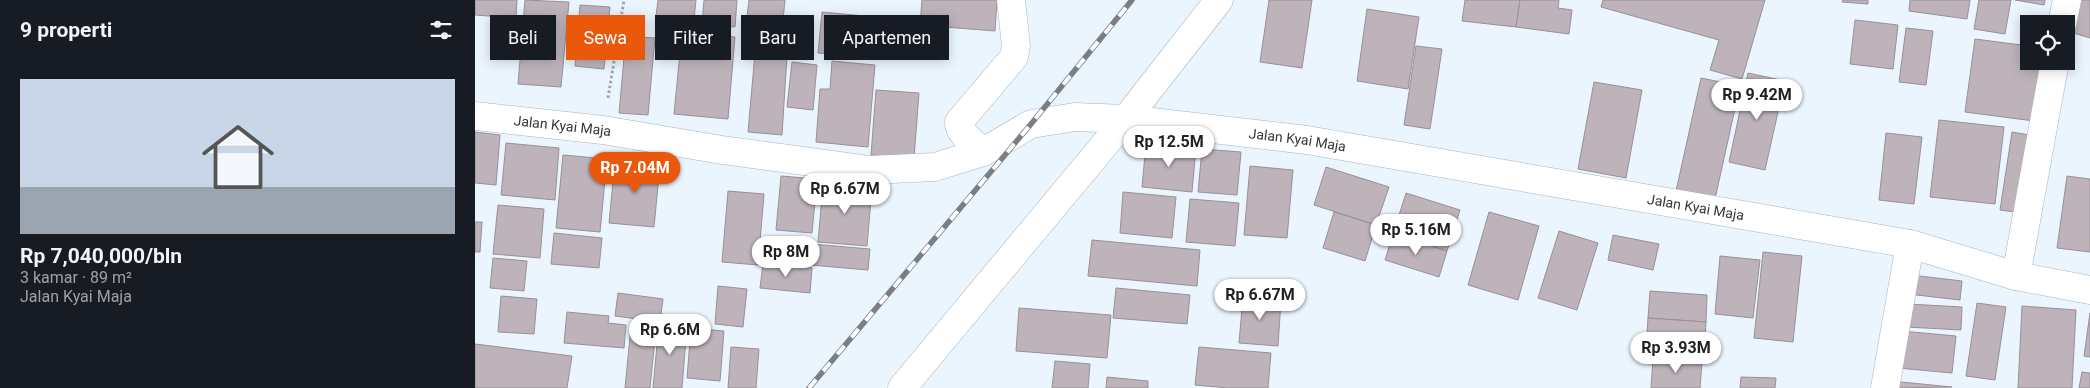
<!DOCTYPE html>
<html lang="id">
<meta charset="utf-8">
<style>
body{margin:0;font-family:Roboto,sans-serif;background:#242831;color:#f1f3f6;height:100vh;display:flex;flex-direction:column;font-size:19px;white-space:nowrap}
*{box-sizing:border-box;margin:0}
p{font-size:16px;color:#9ea1a6}
.icon{flex:none;width:28px;height:28px;fill:none;stroke:currentColor;stroke-width:2;stroke-linecap:round;stroke-linejoin:round}
.map{position:relative;flex:1;overflow:hidden}
.details{display:flex;flex-direction:column;background:#171b24;width:475px}
.details>*{flex:none}
.hud{position:absolute;left:15px;top:15px;width:475px;height:45px;display:flex;gap:10px}
.buttons{position:absolute;left:1545px;top:15px;display:grid;gap:10px}
.buttons a{display:grid;place-items:center;width:55px;height:55px;border-radius:0px;background:#171b24;box-shadow:0 2px 12px #0003;font-size:25px}
.price{position:absolute;translate:-50% -42px;padding:0 11px;border-radius:18px;background:#fff;color:#222;font-size:16px;line-height:32px;filter:drop-shadow(0 1px 2px #0008)}
.price::after{content:'';position:absolute;left:50%;top:30px;width:15px;height:11px;margin-left:-8px;background:inherit;clip-path:polygon(0 0,100% 0,50% 100%)}
.price.on{background:#ea580c;color:#fff}
ul{padding:0;list-style:none}
li{display:grid;align-content:center;gap:10px;height:265px;padding:0 20px}
li span{display:grid;place-items:center;height:155px;border-radius:0px;color:#555}
li>.icon{margin-inline-start:auto}
span .icon{width:90px;height:90px;fill:#fffc;stroke-width:1}
li b{font-size:21px}
h2{display:flex;justify-content:space-between;align-items:center;height:60px;padding:0 20px;font-size:21px}
.tag{padding:0 18px;border-radius:0px;background:#171b24;box-shadow:0 2px 12px #0003;font-size:18px;line-height:45px}
.tag.on{background:#ea580c;color:#fff}
main{display:flex;flex:1;min-height:0}
.map>svg:first-child{display:block}
.building{fill:#beb3bb;stroke:#998f97}
.lines{fill:none;stroke-linecap:round;stroke-linejoin:round}
.minor-casing{stroke:#aab3bb;stroke-width:29}
.path{stroke:#9fa6ad;stroke-width:3;stroke-dasharray:2.5 2.5;stroke-linecap:butt}
.minor{stroke:#fff;stroke-width:28}
.rail-casing{stroke:#797f85;stroke-width:5.5}
.rail{stroke:#fff;stroke-width:4;stroke-dasharray:11;stroke-linecap:butt}
.labels{text-anchor:middle;dominant-baseline:central;stroke-width:4.5;stroke-linejoin:round;paint-order:stroke}
.street-label{font-size:14px;fill:#33373a;stroke:#fff}
</style>
<main>
<section class="details">
<h2>9 properti<svg class="icon" aria-label="filters" viewBox="0 0 24 24"><path d="M4 7h16M4 17h16"/><circle cx="9" cy="7" r="2"/><circle cx="15" cy="17" r="2"/></svg></h2>
<ul>
<li><span style="background:linear-gradient(#c9d6e8 70%,#9aa5b1 0)"><svg class="icon" aria-label="home" viewBox="0 0 24 24"><path d="M3 11l9-7 9 7M6 9v11h12V9"/></svg></span><div><b>Rp 7,040,000/bln</b><p>3 kamar · 89 m²</p><p>Jalan Kyai Maja</p></div></li>
</ul>
</section>
<div class="map">
<svg width="1615" height="388" viewBox="0 0 1615 388">
<rect width="100%" height="100%" fill="#ebf5fe"/>
<g class="building">
<path d="M0,0H42L41,18L0,15Z"/>
<path d="M50,0L94,2L86,87L43,84Z"/>
<path d="M183,0H221L219,19L181,16Z"/>
<path d="M229,0H262L260,27L227,25Z"/>
<path d="M274,0H310L308,20L272,17Z"/>
<path d="M447,0H522L520,31L445,25Z"/>
<path d="M794,0H837L827,68L785,62Z"/>
<path d="M990,0H1045L1041,27L987,21Z"/>
<path d="M1045,0H1084L1083,8L1097,10L1094,34L1041,27Z"/>
<path d="M1128,0H1290L1267,79L1235,70L1244,40L1126,7Z"/>
<path d="M1368,0H1393V4L1367,2Z"/>
<path d="M1435,0H1495L1492,19L1434,11Z"/>
<path d="M1504,0H1536L1530,34L1499,29Z"/>
<path d="M1540,0H1570L1569,5Z"/>
<path d="M1600,0H1615V38L1592,31Z"/>
<path d="M105,5L135,7L129,69L100,66Z"/>
<path d="M892,9L944,17L933,89L882,81Z"/>
<path d="M347,12L411,18L408,59L343,53Z"/>
<path d="M1380,20L1423,25L1418,69L1375,64Z"/>
<path d="M1431,28L1458,31L1451,85L1424,82Z"/>
<path d="M207,32L260,37L253,119L199,114Z"/>
<path d="M151,36L180,38L173,115L144,113Z"/>
<path d="M1500,39L1554,46V61H1566L1559,121L1490,112Z"/>
<path d="M941,46L967,49L955,129L929,125Z"/>
<path d="M280,53L312,56L307,135L273,132Z"/>
<path d="M357,61L400,65L393,147L341,142L345,89H355Z"/>
<path d="M317,62L342,65L338,110L312,107Z"/>
<path d="M1273,73L1310,81L1290,170L1254,162Z"/>
<path d="M1226,78L1265,86L1240,199L1201,191Z"/>
<path d="M1119,82L1167,90L1151,178L1103,169Z"/>
<path d="M401,90L444,93L439,158L396,155Z"/>
<path d="M1464,120L1529,127L1520,204L1455,197Z"/>
<path d="M0,132L25,135L21,185L0,183Z"/>
<path d="M1537,132L1560,136L1547,213L1525,210Z"/>
<path d="M1411,133L1447,137L1439,204L1404,200Z"/>
<path d="M31,143L84,148L80,200L26,195Z"/>
<path d="M671,144L721,148L717,192L667,187Z"/>
<path d="M727,149L766,152L762,195L723,192Z"/>
<path d="M88,155L132,159L125,232L81,228Z"/>
<path d="M140,161L185,165L179,227L134,223Z"/>
<path d="M775,166L818,170L812,238L769,235Z"/>
<path d="M851,167L914,187L901,225L839,205Z"/>
<path d="M306,176L342,179L337,233L301,230Z"/>
<path d="M1592,176L1615,179V252L1582,248Z"/>
<path d="M348,185L397,188L392,246L343,242Z"/>
<path d="M253,191L289,194L283,265L247,262Z"/>
<path d="M648,192L701,197L697,238L645,233Z"/>
<path d="M931,193L985,210L972,251L918,234Z"/>
<path d="M715,199L764,203L760,246L711,242Z"/>
<path d="M23,205L69,209L65,258L18,254Z"/>
<path d="M859,212L901,225L890,261L848,248Z"/>
<path d="M1014,212L1064,226L1043,300L993,285Z"/>
<path d="M0,222H7L5,252H0Z"/>
<path d="M1084,231L1123,243L1102,310L1063,298Z"/>
<path d="M79,233L127,238L124,268L76,264Z"/>
<path d="M918,234L972,251L964,277L910,260Z"/>
<path d="M1138,235L1184,244L1178,270L1133,260Z"/>
<path d="M291,240L395,249L393,270L289,261Z"/>
<path d="M617,240L725,250L722,286L613,276Z"/>
<path d="M1288,252L1327,256L1318,342L1279,338Z"/>
<path d="M1245,256L1285,260L1278,318L1240,314Z"/>
<path d="M18,258L52,261L49,291L15,288Z"/>
<path d="M288,264L337,268L335,293L285,288Z"/>
<path d="M1436,275L1487,281L1485,300L1433,294Z"/>
<path d="M243,286L272,289L268,327L240,324Z"/>
<path d="M641,288L715,295L712,324L638,318Z"/>
<path d="M1175,291L1232,295L1231,322L1173,318Z"/>
<path d="M143,293L188,299L185,322L140,316Z"/>
<path d="M26,296L62,299L59,334L23,332Z"/>
<path d="M768,296L806,300L803,346L764,343Z"/>
<path d="M1502,303L1531,307L1520,380L1491,376Z"/>
<path d="M1433,304L1487,307L1486,330L1431,327Z"/>
<path d="M1547,306L1601,310L1597,388H1543Z"/>
<path d="M544,308L636,315L632,358L541,351Z"/>
<path d="M92,312L134,316L133,323L151,325L149,348L89,343Z"/>
<path d="M1615,313V357L1609,356Z"/>
<path d="M1173,318L1231,322L1229,353L1171,350Z"/>
<path d="M184,323L212,326L207,388H178Z"/>
<path d="M156,327L181,329L175,388H150Z"/>
<path d="M216,328L249,331L245,381L212,378Z"/>
<path d="M1426,331L1481,336L1477,373L1423,368Z"/>
<path d="M0,344L97,356L92,388H0Z"/>
<path d="M256,347L284,349L281,388H253Z"/>
<path d="M724,347L796,353L793,388H753L720,385Z"/>
<path d="M1178,359L1227,362L1225,388H1176Z"/>
<path d="M580,361L615,364L613,388H577Z"/>
<path d="M1607,372L1615,373V388H1604Z"/>
<path d="M632,377L673,381V388H631Z"/>
<path d="M1266,377L1301,378L1300,388H1265Z"/>
<path d="M1416,381L1477,387L1415,388Z"/>
</g>
<g class="lines">
<g class="minor-casing">
<g id="minor">
<path d="M1587,24L1592,0"/>
<path id="s1" d="M0,116L128,130L247,150L395,170L460,167L508,152L556,124L600,117L651,119L832,140L1435,244L1541,276L1615,290"/>
<path d="M508,152C500,144 483,133 484,122L539,57L541,46L536,0"/>
<path d="M1541,276L1580,61"/>
<path d="M427,388L651,119L744,0"/>
<path d="M1410,388L1435,244"/>
</g>
</g>
<path class="path" d="M133,98L149,0"/>
<use href="#minor" class="minor"/>
<g class="rail-casing">
<path id="rail" d="M334,388L556,124L657,0"/>
</g>
<use href="#rail" class="rail"/>
</g>
<g class="labels">
<g class="street-label">
<text stroke="none"><textPath href="#s1" startOffset="88">Jalan Kyai Maja</textPath></text>
<text stroke="none"><textPath href="#s1" startOffset="838">Jalan Kyai Maja</textPath></text>
<text stroke="none"><textPath href="#s1" startOffset="1242">Jalan Kyai Maja</textPath></text>
</g>
</g>
</svg>
<div class="buttons">
<a><svg class="icon" aria-label="locate" viewBox="0 0 24 24"><circle cx="12" cy="12" r="6"/><path d="M12 2v4M12 18v4M2 12h4M18 12h4"/></svg></a>
</div>
<b class="price" style="left:1282px;top:121px">Rp 9.42M</b>
<b class="price" style="left:694px;top:168px">Rp 12.5M</b>
<b class="price on" style="left:160px;top:194px">Rp 7.04M</b>
<b class="price" style="left:370px;top:215px">Rp 6.67M</b>
<b class="price" style="left:941px;top:256px">Rp 5.16M</b>
<b class="price" style="left:311px;top:278px">Rp 8M</b>
<b class="price" style="left:785px;top:321px">Rp 6.67M</b>
<b class="price" style="left:195px;top:356px">Rp 6.6M</b>
<b class="price" style="left:1201px;top:374px">Rp 3.93M</b>
<div class="hud">
<a class="tag">Beli</a>
<a class="tag on">Sewa</a>
<a class="tag">Filter</a>
<a class="tag">Baru</a>
<a class="tag">Apartemen</a>
</div>
</div>
</main>
